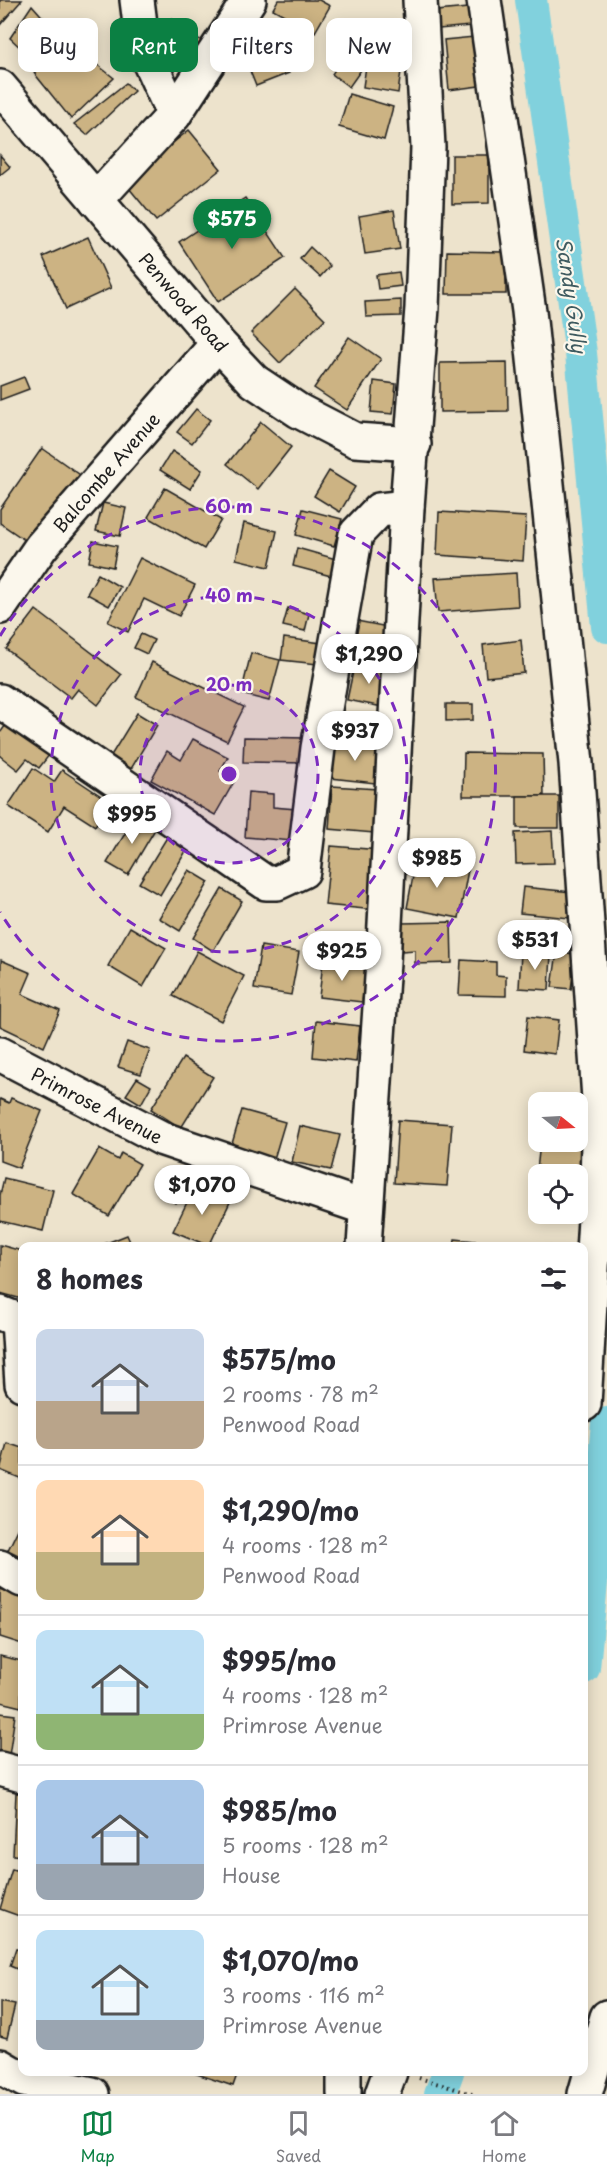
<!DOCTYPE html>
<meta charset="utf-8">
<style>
body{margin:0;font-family:"Playpen Sans",sans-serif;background:#f7f7f7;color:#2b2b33;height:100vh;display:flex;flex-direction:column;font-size:22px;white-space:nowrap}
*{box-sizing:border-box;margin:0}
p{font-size:20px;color:#7c7c81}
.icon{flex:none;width:33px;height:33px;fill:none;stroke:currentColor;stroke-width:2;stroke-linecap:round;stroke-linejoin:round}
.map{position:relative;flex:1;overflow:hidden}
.side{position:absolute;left:18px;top:1242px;width:570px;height:834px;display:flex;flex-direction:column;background:#fff;border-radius:12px;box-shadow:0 3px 15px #0003}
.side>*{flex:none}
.guide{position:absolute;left:18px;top:18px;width:572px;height:54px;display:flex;gap:12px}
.needle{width:39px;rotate:108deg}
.fabs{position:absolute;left:528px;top:1092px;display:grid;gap:12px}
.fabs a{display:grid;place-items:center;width:60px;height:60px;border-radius:12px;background:#fff;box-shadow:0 3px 15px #0003;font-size:30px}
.price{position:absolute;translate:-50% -51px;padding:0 14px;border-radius:21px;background:#fff;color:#222;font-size:20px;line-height:39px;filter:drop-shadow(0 2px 3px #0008)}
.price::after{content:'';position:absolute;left:50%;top:36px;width:18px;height:14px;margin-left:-9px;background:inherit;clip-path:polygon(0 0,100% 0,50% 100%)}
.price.active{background:#0b8043;color:#fff}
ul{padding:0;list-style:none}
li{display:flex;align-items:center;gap:18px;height:150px;padding:0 18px}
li+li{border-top:2px solid #e1e1e2}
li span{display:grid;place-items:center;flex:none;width:168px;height:120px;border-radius:12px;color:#555}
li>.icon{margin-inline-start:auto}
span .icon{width:72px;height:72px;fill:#fffc;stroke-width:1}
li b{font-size:26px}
h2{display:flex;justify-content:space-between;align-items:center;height:72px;padding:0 18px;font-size:26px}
.pill{padding:0 21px;border-radius:12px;background:#fff;box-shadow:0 3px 15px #0003;font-size:21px;line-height:54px}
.pill.active{background:#0b8043;color:#fff}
.tabs{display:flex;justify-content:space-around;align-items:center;height:84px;border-top:2px solid #e1e1e2;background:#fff;font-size:16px;color:#7c7c81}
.tabs a{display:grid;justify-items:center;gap:3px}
.tabs .active{color:#0b8043}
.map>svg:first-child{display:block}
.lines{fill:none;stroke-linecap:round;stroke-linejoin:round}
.canal{stroke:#81d1dd;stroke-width:32}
.building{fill:#ccb383;stroke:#1c1c1c;stroke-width:1.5}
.minor-casing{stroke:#1c1c1c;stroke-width:38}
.path{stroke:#1c1c1c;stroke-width:4;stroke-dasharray:1.5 4.5;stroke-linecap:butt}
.minor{stroke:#fbf7ec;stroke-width:33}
.ring{fill:none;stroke:#7b2cbf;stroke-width:3;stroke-dasharray:10 8}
.labels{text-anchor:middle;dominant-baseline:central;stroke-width:4.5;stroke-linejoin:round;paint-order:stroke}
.street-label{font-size:18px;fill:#1c1c1c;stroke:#fbf7ec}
.water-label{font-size:20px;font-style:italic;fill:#3f5b60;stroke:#fbf7ec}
.centre{fill:#7b2cbf;stroke:#fbf7ec;stroke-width:3}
.ring-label{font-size:18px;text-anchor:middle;font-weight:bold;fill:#7b2cbf;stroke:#fbf7ec;stroke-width:4.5;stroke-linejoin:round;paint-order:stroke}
</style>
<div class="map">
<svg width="607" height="2094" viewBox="0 0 607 2094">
<rect width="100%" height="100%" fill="#ede3cc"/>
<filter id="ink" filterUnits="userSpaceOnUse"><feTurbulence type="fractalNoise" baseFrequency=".0167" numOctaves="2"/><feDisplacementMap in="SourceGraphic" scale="12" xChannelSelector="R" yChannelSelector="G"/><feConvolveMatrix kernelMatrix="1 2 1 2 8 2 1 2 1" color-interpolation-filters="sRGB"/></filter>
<g filter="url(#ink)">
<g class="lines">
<g class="canal">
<path d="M531,0L581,353L607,627"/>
<path d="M584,1668L607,1423"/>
<path d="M440,2094L448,2072"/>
</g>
</g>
<g class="building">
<path d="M0,0H22L0,25Z"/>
<path d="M278,0H319L330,6L315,32L273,9Z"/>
<path d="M32,5L63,40L37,63L10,38Z"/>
<path d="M468,8L470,26L439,29L437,11Z"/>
<path d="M172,19L204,43L184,70L152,46Z"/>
<path d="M474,37L479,86L449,90L444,40Z"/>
<path d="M71,44L114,78L71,119L34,73Z"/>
<path d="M281,53L289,73L256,86L248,66Z"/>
<path d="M343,57L361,70L349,87L332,74Z"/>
<path d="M366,66L401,71L398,93L363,87Z"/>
<path d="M126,83L134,91L87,135L74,124Z"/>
<path d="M349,94L393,107L384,140L339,127Z"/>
<path d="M189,130L221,169L156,221L124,182Z"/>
<path d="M0,155L10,167L0,175Z"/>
<path d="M452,155H489V203L452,204Z"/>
<path d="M245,198L285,258L218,302L179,242Z"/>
<path d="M394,210L400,249L365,254L359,216Z"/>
<path d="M88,237L111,288L66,309L43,257Z"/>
<path d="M310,247L330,266L320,277L300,259Z"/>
<path d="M447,251L506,252V294H446Z"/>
<path d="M399,272L401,286L378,289L376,275Z"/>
<path d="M295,289L325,319L280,363L251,333Z"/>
<path d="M401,300V316L366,317L365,302Z"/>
<path d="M349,337L381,359L347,410L314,388Z"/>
<path d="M507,362L508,411L440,412V363Z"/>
<path d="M24,377L29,389L0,400V386Z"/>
<path d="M374,381L396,384L393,414L371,412Z"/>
<path d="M196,409L210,420L192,443L177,432Z"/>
<path d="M261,422L291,447L258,489L227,464Z"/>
<path d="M42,448L83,477L35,547L0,523V509Z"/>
<path d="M172,451L202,470L190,489L160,470Z"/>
<path d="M329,471L355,487L340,512L314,496Z"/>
<path d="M165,488L221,520L204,549L148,517Z"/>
<path d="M103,503L126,508L120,536L96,531Z"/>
<path d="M303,509L342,519L334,546L296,535Z"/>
<path d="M439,512L526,517L523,561L437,555Z"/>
<path d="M244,523L277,531L269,567L236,559Z"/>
<path d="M93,541L117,546L113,567L89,562Z"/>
<path d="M297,548L336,559L331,576L293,566Z"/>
<path d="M140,558L195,585L179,616L144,599L128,632L108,622Z"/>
<path d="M516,573L518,606L438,612L435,578Z"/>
<path d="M98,574L120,587L109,606L87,594Z"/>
<path d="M288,608L309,614L305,631L283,626Z"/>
<path d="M36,610L121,675L98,705L78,689L71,698L6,649Z"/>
<path d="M357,621L393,628L386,666L350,659Z"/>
<path d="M141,634L154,640L147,654L134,648Z"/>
<path d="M284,638L329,644L327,665L281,660Z"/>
<path d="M521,640L524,673L486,677L483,645Z"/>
<path d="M251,653L280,660L269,701L241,694Z"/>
<path d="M152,662L244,707L227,741L136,697Z"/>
<path d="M355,662L390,670L383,707L347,700Z"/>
<path d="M446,704H473V720L446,721Z"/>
<path d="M137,713L157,725L128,774L107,762Z"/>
<path d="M8,722L50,754L39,768L27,759L18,770L0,756V733Z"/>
<path d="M244,737L308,738L307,763L243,762Z"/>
<path d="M193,739L228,757L220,771L235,780L215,815L151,780L167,751L181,760Z"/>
<path d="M336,741L379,745L375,783L331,778Z"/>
<path d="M464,753L543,754L544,796H463Z"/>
<path d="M33,768L54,782L62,770L110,802L95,826L64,806L48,832L8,806Z"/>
<path d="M332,786L377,789L374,833L329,829Z"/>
<path d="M248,792L273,794V807L296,809L293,841L245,837Z"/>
<rect x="517" y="796" width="42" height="32"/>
<path d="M137,814L157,826L128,875L107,863Z"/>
<path d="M552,831L554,863L516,864L515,833Z"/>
<path d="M169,834L189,846L160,895L139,883Z"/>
<path d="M331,846L380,850L375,910L325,905Z"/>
<path d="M416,860L468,870L459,918L407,908Z"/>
<path d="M189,870L209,882L180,931L159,918Z"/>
<path d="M523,887L572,892L570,918L520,913Z"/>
<path d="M222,889L242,901L213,951L193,938Z"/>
<path d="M451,922L452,963L415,964V950L402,951L401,923Z"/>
<path d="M130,927L166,948L143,987L108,966Z"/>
<path d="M261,946L299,952L291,995L254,989Z"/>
<path d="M197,951L244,976L221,1021L173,996Z"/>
<path d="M557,952L576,954L571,989L552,987Z"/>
<path d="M521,953L551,954L549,990L519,988Z"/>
<path d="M1,960L31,973L22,994L60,1011L44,1047L0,1026Z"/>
<path d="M461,960L496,962V975L506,976V996L459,995Z"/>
<path d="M323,962L366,967L362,1002L319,997Z"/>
<path d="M528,1016L559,1020L555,1054L524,1050Z"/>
<path d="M316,1021L360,1026L356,1062L313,1057Z"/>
<path d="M127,1042L150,1050L141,1074L118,1067Z"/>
<path d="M183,1058L213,1077L181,1128L151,1109Z"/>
<path d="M137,1078L151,1086L141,1104L126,1095Z"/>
<path d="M11,1098L42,1111L19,1168L0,1161V1099L9,1103Z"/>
<path d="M242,1110L285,1122L274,1159L231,1147Z"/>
<path d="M398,1120L452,1124L447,1186L394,1183Z"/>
<path d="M300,1126L340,1135L331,1170L292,1162Z"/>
<path d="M540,1143L584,1149L578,1199V1174H538V1179H536Z"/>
<path d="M99,1149L118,1160L121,1153L140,1164L109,1216L73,1194Z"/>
<path d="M170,1170L188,1179L176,1203L159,1194Z"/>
<path d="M4,1178L53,1190L43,1231L0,1221V1195Z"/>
<path d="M195,1186L230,1202L209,1246L173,1231Z"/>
<path d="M127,1235L132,1246H99Z"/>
<path d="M455,1239L485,1242V1246H454Z"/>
<path d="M515,1241L553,1246H514Z"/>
<path d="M0,1245L22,1251V1299L0,1293Z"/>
<path d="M7,1443L22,1448V1479L0,1470Z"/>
<path d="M22,1521V1557L8,1550Z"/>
<path d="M0,1589L22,1596V1644L0,1637Z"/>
<path d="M0,1656L22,1661L21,1707L0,1702Z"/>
<path d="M0,1713L15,1715L9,1756L0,1755Z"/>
<path d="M16,1793H22V1856L13,1855Z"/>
<path d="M12,1869L22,1872V1917L0,1909Z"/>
<path d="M16,1948L22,1950V1971L10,1966Z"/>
<path d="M0,2002L15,2005L7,2038L0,2036Z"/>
<path d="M191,2072H238L233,2086Z"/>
</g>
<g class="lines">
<g class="minor-casing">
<g id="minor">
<path d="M137,0L143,48L174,115"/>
<path d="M484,0L529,311L576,763L599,1099L597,1185L584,1404"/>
<path d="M0,87L218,343L254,381L299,411L355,440L414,444"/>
<path d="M96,200L174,115L249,0"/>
<path d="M0,607L41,547L218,343"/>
<path d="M0,701L266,883H277L303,871L318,748L356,534L379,510L407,507"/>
<path d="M0,1054L163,1139L366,1208"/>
<path d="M364,1246L383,962L407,507L422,308L428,147L420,0"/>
<path d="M0,1313L18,1320L22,1384"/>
<path d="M0,1567L22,1580"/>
<path d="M0,1769L22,1775"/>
<path d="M0,2066L24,2080L92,2094"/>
<path d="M344,2094V2072"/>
<path d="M382,2094L390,2072"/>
<path d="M585,2094L607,2017"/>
</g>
</g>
<path class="path" d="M419,2078L472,2094"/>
<use href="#minor" class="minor"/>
</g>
</g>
<circle cx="229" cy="774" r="89" fill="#7b2cbf" fill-opacity=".12"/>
<g class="ring">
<circle cx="229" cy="774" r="89"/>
<circle cx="229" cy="774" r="178"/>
<path d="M0 636A267 267 0 1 1 0 912"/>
</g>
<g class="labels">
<g class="street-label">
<text transform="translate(184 302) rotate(49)">Penwood Road</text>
<text transform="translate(106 472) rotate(-49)">Balcombe Avenue</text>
<text transform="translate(97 1105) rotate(27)">Primrose Avenue</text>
</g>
<g class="water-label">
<text transform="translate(572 295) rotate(82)">Sandy Gully</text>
</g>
</g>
<circle cx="229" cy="774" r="9" class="centre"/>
<g class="ring-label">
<text x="229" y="513">60 m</text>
<text x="229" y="602">40 m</text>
<text x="229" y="691">20 m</text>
</g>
</svg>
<div class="fabs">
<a><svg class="needle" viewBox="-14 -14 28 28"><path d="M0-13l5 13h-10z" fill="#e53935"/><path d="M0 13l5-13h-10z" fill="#7c7c81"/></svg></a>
<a><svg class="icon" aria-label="locate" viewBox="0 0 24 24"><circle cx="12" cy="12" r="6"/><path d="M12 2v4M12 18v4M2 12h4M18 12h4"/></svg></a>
</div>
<b class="price active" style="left:232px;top:250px">$575</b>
<b class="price" style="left:369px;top:685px">$1,290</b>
<b class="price" style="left:355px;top:762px">$937</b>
<b class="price" style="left:132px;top:845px">$995</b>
<b class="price" style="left:437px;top:889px">$985</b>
<b class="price" style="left:535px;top:971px">$531</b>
<b class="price" style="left:342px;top:982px">$925</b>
<b class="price" style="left:202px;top:1216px">$1,070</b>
<div class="guide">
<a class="pill">Buy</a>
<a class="pill active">Rent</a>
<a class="pill">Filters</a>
<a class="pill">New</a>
</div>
<section class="side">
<h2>8 homes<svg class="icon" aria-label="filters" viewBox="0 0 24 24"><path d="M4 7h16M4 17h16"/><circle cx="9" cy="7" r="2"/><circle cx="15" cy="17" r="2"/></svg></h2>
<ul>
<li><span style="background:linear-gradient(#c9d6e8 60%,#b9a48a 0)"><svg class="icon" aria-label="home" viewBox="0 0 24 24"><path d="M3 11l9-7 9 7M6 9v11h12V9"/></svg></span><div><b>$575/mo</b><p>2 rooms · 78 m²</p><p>Penwood Road</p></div></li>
<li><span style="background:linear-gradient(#ffd9b3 60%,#c2b280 0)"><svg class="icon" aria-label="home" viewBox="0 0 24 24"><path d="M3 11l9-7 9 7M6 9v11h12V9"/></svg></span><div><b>$1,290/mo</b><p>4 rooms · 128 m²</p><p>Penwood Road</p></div></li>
<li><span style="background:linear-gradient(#bfe0f5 70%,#8fb573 0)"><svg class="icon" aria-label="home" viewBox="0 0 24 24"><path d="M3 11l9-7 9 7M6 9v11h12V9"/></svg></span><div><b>$995/mo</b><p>4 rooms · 128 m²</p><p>Primrose Avenue</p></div></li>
<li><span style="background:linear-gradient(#a9c7e8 70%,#9aa5b1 0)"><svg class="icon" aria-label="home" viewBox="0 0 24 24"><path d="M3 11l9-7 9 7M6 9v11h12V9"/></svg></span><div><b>$985/mo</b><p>5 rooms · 128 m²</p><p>House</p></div></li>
<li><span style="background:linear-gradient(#bfe0f5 75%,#9aa5b1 0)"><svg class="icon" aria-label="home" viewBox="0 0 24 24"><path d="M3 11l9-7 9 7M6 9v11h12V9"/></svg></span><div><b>$1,070/mo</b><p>3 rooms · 116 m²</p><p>Primrose Avenue</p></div></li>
</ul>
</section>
</div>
<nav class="tabs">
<a class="active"><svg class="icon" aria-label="map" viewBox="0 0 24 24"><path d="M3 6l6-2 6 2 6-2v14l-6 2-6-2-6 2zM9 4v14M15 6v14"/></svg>Map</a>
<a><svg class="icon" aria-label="saved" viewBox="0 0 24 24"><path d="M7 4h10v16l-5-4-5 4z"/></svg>Saved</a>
<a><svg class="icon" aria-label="home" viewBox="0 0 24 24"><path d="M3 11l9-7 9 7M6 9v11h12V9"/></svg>Home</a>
</nav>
